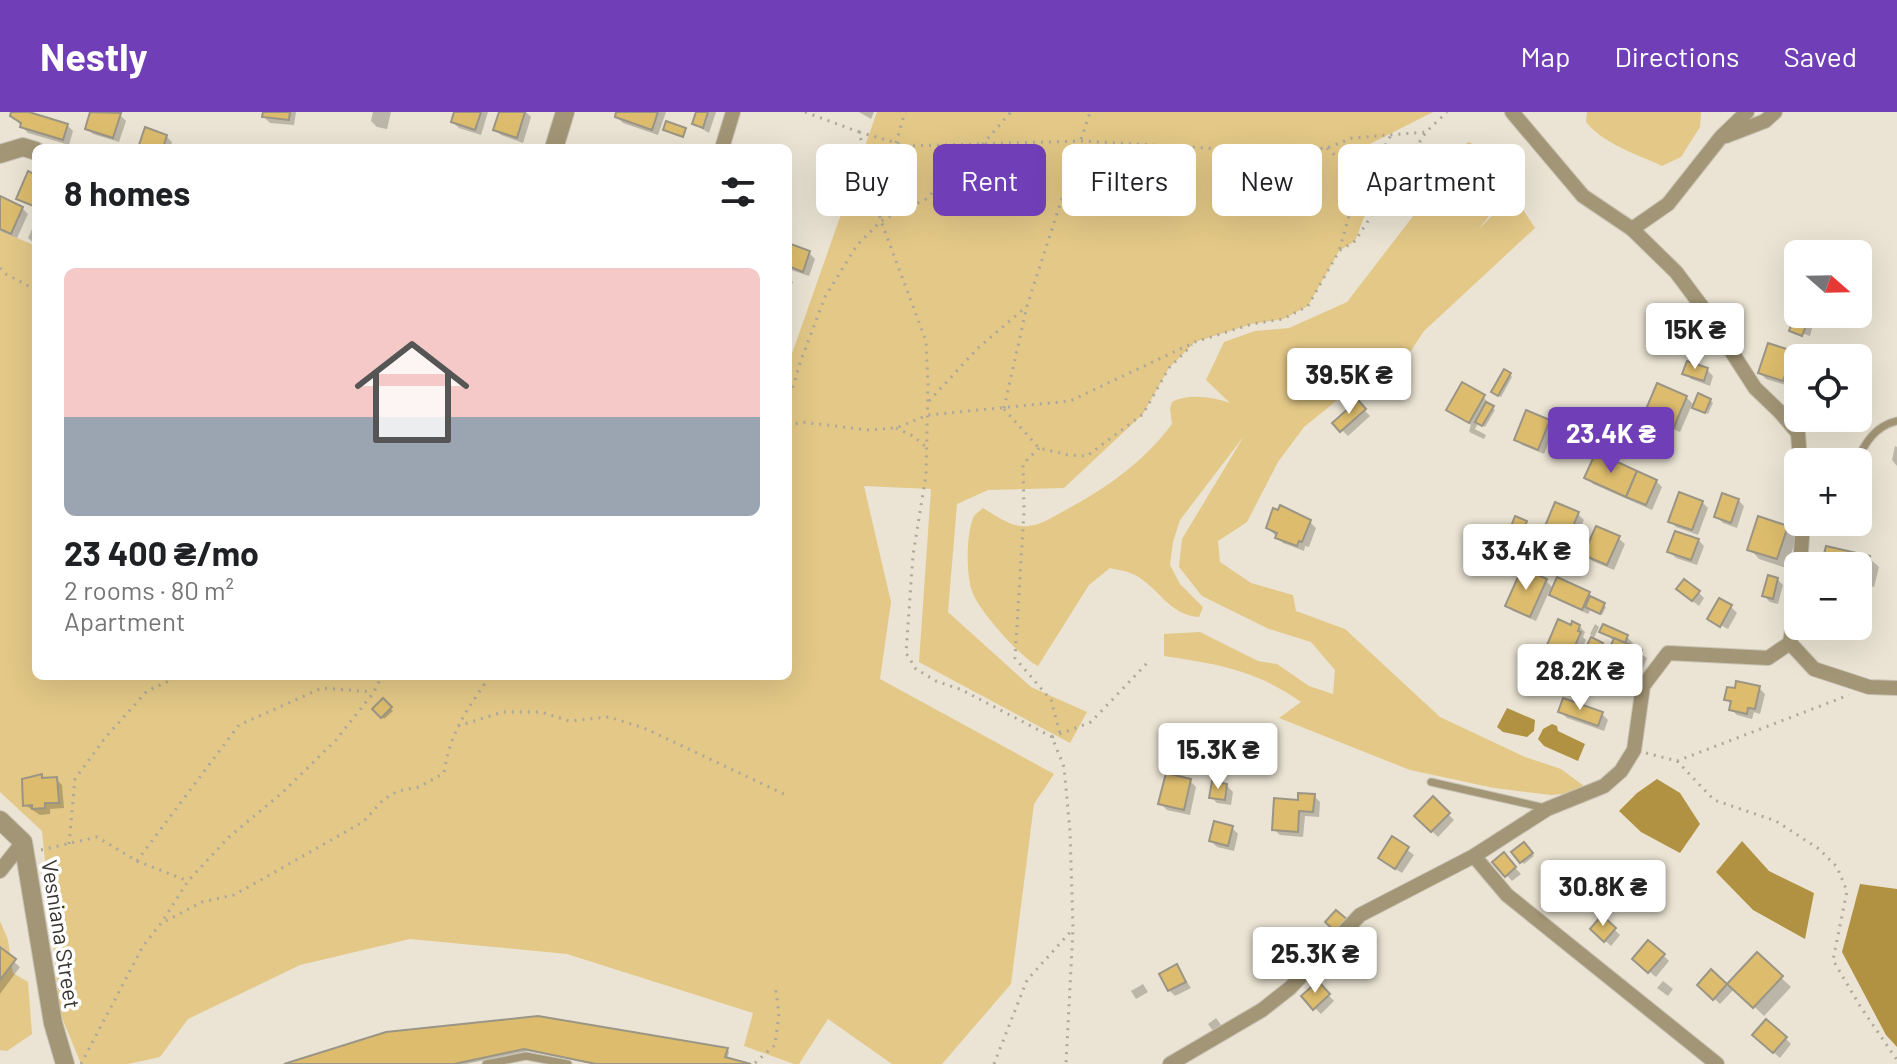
<!DOCTYPE html>
<meta charset="utf-8">
<style>
body{margin:0;font-family:Barlow,sans-serif;background:#f6f6f6;color:#202124;height:100vh;display:flex;flex-direction:column;font-size:30px;white-space:nowrap}
*{box-sizing:border-box;margin:0}
p{font-size:26px;color:#757577}
.icon{flex:none;width:44px;height:44px;fill:none;stroke:currentColor;stroke-width:2;stroke-linecap:round;stroke-linejoin:round}
.map{position:relative;flex:1;overflow:hidden}
.drawer{position:absolute;left:32px;top:32px;width:760px;height:536px;display:flex;flex-direction:column;background:#fff;border-radius:12px;box-shadow:0 8px 32px #0002}
.drawer>*{flex:none}
.guide{position:absolute;left:816px;top:32px;width:760px;height:72px;display:flex;gap:16px}
.needle{width:52px;rotate:110deg}
.buttons{position:absolute;left:1784px;top:128px;display:grid;gap:16px}
.buttons a{display:grid;place-items:center;width:88px;height:88px;border-radius:12px;background:#fff;box-shadow:0 8px 32px #0002;font-size:40px}
.price{position:absolute;translate:-50% -68px;padding:0 18px;border-radius:8px;background:#fff;color:#222;font-size:26px;line-height:52px;filter:drop-shadow(0 2px 4px #0008)}
.price::after{content:'';position:absolute;left:50%;top:48px;width:24px;height:18px;margin-left:-12px;background:inherit;clip-path:polygon(0 0,100% 0,50% 100%)}
.price.active{background:#703fb7;color:#fff}
ul{padding:0;list-style:none}
li{display:grid;align-content:center;gap:16px;height:424px;padding:0 32px}
li span{display:grid;place-items:center;height:248px;border-radius:12px;color:#555}
li>.icon{margin-inline-start:auto}
span .icon{width:144px;height:144px;fill:#fffc;stroke-width:1}
li b{font-size:34px}
h2{display:flex;justify-content:space-between;align-items:center;height:96px;padding:0 32px;font-size:34px}
.tag{padding:0 28px;border-radius:12px;background:#fff;box-shadow:0 8px 32px #0002;font-size:28px;line-height:72px}
.tag.active{background:#703fb7;color:#fff}
header{display:flex;align-items:center;gap:48px;box-sizing:border-box;height:112px;padding:0 40px;background:#703fb7;color:#fff}
header strong{font-size:38px}
nav{display:flex;gap:44px;margin-inline-start:auto;font-size:28px}
.map>svg:first-child{display:block}
.green{fill:#e3c887}
.water{fill:#b19242}
.shadow{fill:#0003}
.building{fill:#ddbd6d;stroke:#9b9585;stroke-width:2}
.lines{fill:none;stroke-linecap:round;stroke-linejoin:round}
.service-casing{stroke:#c7c1b3;stroke-width:9}
.minor-casing{stroke:#c7c1b3;stroke-width:16}
.tertiary-casing{stroke:#c7c1b3;stroke-width:20}
.path{stroke:#ada89b;stroke-width:3;stroke-dasharray:2 6;stroke-linecap:butt}
.service{stroke:#a39676;stroke-width:7}
.minor{stroke:#a39676;stroke-width:14}
.tertiary{stroke:#a39676;stroke-width:18}
.labels{text-anchor:middle;dominant-baseline:central;stroke-width:7;stroke-linejoin:round;paint-order:stroke}
.street-label{font-size:22px;fill:#36332d;stroke:#fff}
</style>
<header>
<strong>Nestly</strong>
<nav><a>Map</a><a>Directions</a><a>Saved</a></nav>
</header>
<div class="map">
<svg width="1897" height="952" viewBox="0 0 1897 952">
<rect width="100%" height="100%" fill="#ebe4d4"/>
<g class="green">
<path d="M877,0H1433L1364,35L1384,53L1355,129L1339,139L1308,194L1283,207L1252,212L1195,230L1169,256L1143,302L1064,376L988,378L957,392L948,500L1031,575L1087,600L1070,631L919,550L931,377L864,374L891,490L880,567L1054,662L1034,692L1011,872L942,952H892L828,907L799,952H794L744,934L753,901L567,842L410,827L300,853L188,907L160,945L128,952H81L60,901L42,719L0,680V119L36,134V564H788V253Z"/>
<path d="M1587,0H1701V2L1700,15L1681,45L1662,54C1635,41 1605,33 1586,10Z"/>
<path d="M1468,30L1503,44L1512,75L1478,118L1513,82L1535,116L1424,219L1406,246L1351,277L1304,315L1278,350L1247,410L1218,429L1220,450L1251,471L1293,483L1296,499L1345,517L1440,605L1525,645L1561,657L1584,674L1574,681L1551,683L1494,676L1410,658L1279,606L1301,590C1256,558 1217,552 1164,544V522L1200,520L1258,549L1277,552L1309,574L1333,582L1335,558L1311,530L1269,517L1202,484L1179,455L1182,427L1244,324L1180,408L1173,430L1170,453L1180,472L1203,495L1199,505C1169,503 1159,476 1135,463C1128,459 1118,458 1110,456L1089,473L1038,554C1020,545 978,498 972,479C966,463 966,420 974,404C976,401 980,399 983,396C996,404 1012,416 1028,414C1038,414 1053,405 1062,400C1105,377 1143,351 1172,312L1170,297L1172,290C1188,281 1213,285 1230,291L1206,268L1224,230L1255,219L1289,216L1347,190L1434,77Z"/>
<path d="M0,809L8,828L13,861L28,870L32,922L7,939L0,938Z"/>
</g>
<g class="water">
<path d="M1507,596L1535,608L1534,619L1527,625L1503,620L1497,615Z"/>
<path d="M1552,612L1557,614L1558,619L1585,632L1578,649L1544,634L1538,627L1543,617Z"/>
<path d="M1657,667L1680,681L1700,712L1680,741L1641,720L1619,699L1637,681Z"/>
<path d="M1742,729L1769,759L1814,781L1805,827L1753,798L1716,760Z"/>
<path d="M1860,772L1897,777V935L1886,923L1842,840Z"/>
</g>
<g class="shadow">
<path d="M13,0H22L67,13L73,19L69,33L28,21L12,4Z"/>
<path d="M92,0H110L120,3L126,9L119,30L93,22L87,16Z"/>
<path d="M265,0H296L294,13L270,11L264,5Z"/>
<path d="M373,0H391L387,17L377,15L371,9Z"/>
<path d="M456,0H488L481,23L459,16L453,10Z"/>
<path d="M501,0H526L531,5L523,31L501,23L495,17Z"/>
<path d="M618,0H666L658,23L623,11L617,5Z"/>
<path d="M698,0H716L709,21L694,12Z"/>
<path d="M859,0H874L871,7Z"/>
<path d="M166,24L172,30L171,36H140Z"/>
<path d="M0,88L22,96L28,102L17,126L0,119Z"/>
<path d="M36,108V133L28,126Z"/>
<path d="M788,134L809,141L815,147L809,164L788,157Z"/>
<path d="M788,165L793,170L788,183Z"/>
<path d="M1807,207L1813,213L1810,224L1796,219V223L1791,218Z"/>
<path d="M1792,241L1798,247L1789,274L1766,267L1760,261Z"/>
<path d="M1707,258L1713,264L1710,274L1691,267L1685,261Z"/>
<path d="M1510,262L1512,265L1501,285L1496,282Z"/>
<path d="M1483,285L1489,291L1488,293L1495,298L1485,315L1478,311L1475,317L1486,323L1484,327L1471,321L1469,319L1471,313L1449,297Z"/>
<path d="M1686,285L1695,294L1710,288L1713,291L1708,302L1692,293L1680,320L1652,308L1646,302Z"/>
<path d="M1357,291L1370,304L1348,324L1335,311Z"/>
<path d="M1549,310L1555,316L1544,342L1522,333L1516,327Z"/>
<path d="M1895,334L1897,335V354L1892,348Z"/>
<path d="M1587,366L1656,369L1662,375L1652,398L1593,372Z"/>
<path d="M1738,388L1744,394L1737,416L1723,411L1717,405Z"/>
<path d="M1702,390L1708,396L1698,423L1676,415L1670,409Z"/>
<path d="M1578,402L1584,408L1573,434L1551,425L1545,419Z"/>
<path d="M1310,410L1316,416L1309,435L1305,434L1304,439L1283,431L1268,416Z"/>
<path d="M1526,411L1532,417L1523,439L1507,429Z"/>
<path d="M1787,416L1797,425L1786,456L1759,447L1750,437Z"/>
<path d="M1618,426L1625,432L1614,458L1592,449L1586,443Z"/>
<path d="M1698,428L1704,434L1697,453L1676,446L1670,440Z"/>
<path d="M1511,438L1514,440L1507,455L1499,451Z"/>
<path d="M1538,441L1560,444L1566,450L1563,456L1544,447Z"/>
<path d="M1869,446L1879,455L1874,475L1858,471V454H1823Z"/>
<path d="M1777,467L1783,473L1778,492L1770,490L1764,484Z"/>
<path d="M1546,469L1554,477L1589,482L1606,495L1602,503L1591,497L1588,502L1558,488L1549,480L1536,509L1513,499L1507,493Z"/>
<path d="M1698,480L1704,486L1699,494L1685,483Z"/>
<path d="M1731,495L1737,501L1728,517L1709,507Z"/>
<path d="M1595,512L1599,515L1593,528L1604,535L1599,544L1587,537L1593,525L1590,522Z"/>
<path d="M1579,514L1585,520L1583,525L1586,528L1577,547L1556,539L1549,532L1572,516Z"/>
<path d="M1602,519L1627,525L1633,531L1631,536L1647,546L1637,570L1611,559L1605,553L1615,529Z"/>
<path d="M1759,576L1765,582L1760,602L1754,600L1752,607L1737,603L1731,597L1732,593L1726,587Z"/>
<path d="M383,589L393,599L384,607L374,597Z"/>
<path d="M1561,600L1602,602L1608,608L1604,619L1567,606Z"/>
<path d="M41,664L45,668L56,667L62,673L64,696L50,697V702L40,703L25,693Z"/>
<path d="M1190,669L1196,675L1190,703L1167,698L1161,692Z"/>
<path d="M1227,674L1233,680L1231,693L1217,691L1211,685Z"/>
<path d="M1314,684L1320,690L1319,705L1305,704L1303,725L1280,723L1274,717L1300,690Z"/>
<path d="M1433,687L1454,708L1438,725L1417,704Z"/>
<path d="M1232,716L1238,722L1234,739L1217,735L1211,729Z"/>
<path d="M1393,727L1414,743L1402,761L1387,752Z"/>
<path d="M1524,733L1534,744L1524,752L1514,741Z"/>
<path d="M1503,743L1521,762L1512,769L1495,750Z"/>
<path d="M1604,759L1618,780L1598,793L1592,787Z"/>
<path d="M1602,806L1620,823L1611,834L1593,817Z"/>
<path d="M0,838L20,855L0,882Z"/>
<path d="M1663,843L1669,849L1656,865L1641,853Z"/>
<path d="M1757,843L1791,875L1764,904L1735,876L1720,892L1700,873L1711,860L1728,874Z"/>
<path d="M1177,855L1191,876L1175,884L1169,878Z"/>
<path d="M1663,869L1673,877L1668,884L1657,876Z"/>
<path d="M1143,872L1148,880L1136,887L1131,879Z"/>
<path d="M1318,872L1334,889L1321,902L1304,885Z"/>
<path d="M1216,906L1224,917L1214,920L1208,912Z"/>
<path d="M387,922L727,938L729,940L727,947L744,952H592L528,939L466,952H292Z"/>
<path d="M1785,926L1791,932L1780,946L1761,929Z"/>
</g>
<g class="building">
<path d="M11,0H29L68,12L63,28L20,15L21,11L10,4Z"/>
<path d="M90,0L121,1L113,26L85,17Z"/>
<path d="M263,0H290L289,8L262,5Z"/>
<path d="M454,0H481L475,18L451,10Z"/>
<path d="M499,0H525L517,26L493,18Z"/>
<path d="M616,0H658L652,18L615,5Z"/>
<path d="M696,0H708L703,16L692,12Z"/>
<path d="M666,9L686,16L683,25L663,18Z"/>
<path d="M145,15L167,23L163,36H138Z"/>
<path d="M28,59L36,63V95L16,87Z"/>
<path d="M0,84L23,95L11,122L0,117Z"/>
<path d="M788,131L810,139L803,160L788,154Z"/>
<path d="M1795,201L1809,206L1802,224L1789,219Z"/>
<path d="M1768,231L1793,239L1783,269L1758,261Z"/>
<path d="M1687,249L1708,256L1704,269L1682,262Z"/>
<path d="M1504,257L1511,261L1498,284L1491,280Z"/>
<path d="M1462,270L1485,283L1469,311L1446,298Z"/>
<path d="M1657,271L1687,284L1674,315L1644,302Z"/>
<path d="M1698,281L1711,287L1705,301L1692,296Z"/>
<path d="M1358,288L1366,297L1340,320L1332,311Z"/>
<path d="M1486,290L1494,294L1482,314L1475,310Z"/>
<path d="M1526,298L1550,308L1538,338L1514,328Z"/>
<path d="M1596,340L1637,359L1626,385L1584,366Z"/>
<path d="M1637,359L1657,368L1646,393L1626,385Z"/>
<path d="M1679,380L1703,389L1692,418L1668,410Z"/>
<path d="M1722,381L1739,387L1731,411L1714,405Z"/>
<path d="M1555,390L1579,400L1567,429L1543,419Z"/>
<path d="M1280,393L1311,408L1302,430L1299,429L1297,434L1275,426L1277,421L1266,416L1273,396L1278,398Z"/>
<path d="M1515,404L1527,409L1517,435L1505,430Z"/>
<path d="M1758,404L1788,414L1777,447L1747,438Z"/>
<path d="M1596,414L1620,424L1607,453L1583,443Z"/>
<path d="M1675,419L1699,427L1691,448L1667,440Z"/>
<path d="M1503,431L1513,436L1504,454L1494,449Z"/>
<path d="M1539,432L1561,442L1557,451L1535,441Z"/>
<path d="M1826,434L1870,444L1865,467L1858,465V454H1821Z"/>
<path d="M1522,456L1547,467L1530,505L1505,494Z"/>
<path d="M1768,463L1778,466L1773,487L1762,484Z"/>
<path d="M1557,465L1590,480L1582,498L1549,483Z"/>
<path d="M1684,467L1700,479L1692,489L1676,477Z"/>
<path d="M1590,484L1605,491L1600,502L1585,495Z"/>
<path d="M1719,486L1732,493L1720,515L1707,507Z"/>
<path d="M1558,507L1571,513L1572,509L1580,513L1578,519L1581,520L1571,543L1547,533Z"/>
<path d="M1603,512L1628,523L1625,531L1599,520Z"/>
<path d="M1591,525L1603,531L1596,543L1585,537Z"/>
<path d="M1614,526L1642,538L1630,566L1602,554Z"/>
<path d="M1736,569L1760,574L1755,597L1748,596L1747,602L1729,598L1731,589L1724,588L1727,575L1735,576Z"/>
<path d="M383,586L392,595L381,606L372,597Z"/>
<path d="M1563,586L1603,600L1598,614L1558,600Z"/>
<path d="M1166,661L1191,667L1184,698L1158,692Z"/>
<path d="M42,662V666L57,665L59,691H45V696L32,697V693L23,694L22,667Z"/>
<path d="M1212,669L1227,672L1225,688L1209,686Z"/>
<path d="M1298,681L1315,682L1313,700L1299,699L1298,720L1272,718L1274,686L1298,688Z"/>
<path d="M1433,684L1450,701L1431,720L1414,704Z"/>
<path d="M1214,709L1233,714L1228,734L1209,729Z"/>
<path d="M1392,724L1409,735L1395,757L1378,746Z"/>
<path d="M1524,730L1533,741L1520,751L1511,740Z"/>
<path d="M1504,740L1516,755L1505,765L1492,750Z"/>
<path d="M1599,751L1614,773L1591,788L1576,766Z"/>
<path d="M1336,798L1348,808L1337,821L1325,810Z"/>
<path d="M1602,803L1616,816L1604,830L1590,817Z"/>
<path d="M1648,828L1665,842L1648,861L1632,847Z"/>
<path d="M0,835L16,847L0,868Z"/>
<path d="M1757,840L1783,864L1753,896L1727,872Z"/>
<path d="M1177,852L1186,870L1168,879L1159,862Z"/>
<path d="M1711,857L1727,872L1713,888L1697,873Z"/>
<path d="M1318,869L1330,882L1313,898L1301,884Z"/>
<path d="M538,904L728,936L725,945L751,952H596L524,937L454,952H284L386,920Z"/>
<path d="M1766,907L1787,925L1773,941L1752,923Z"/>
</g>
<g class="lines">
<g class="service-casing">
<g id="service">
<path d="M1856,350C1865,331 1875,314 1897,309"/>
<path d="M1431,670L1545,696"/>
<path d="M486,952L526,944L568,952"/>
</g>
</g>
<g class="minor-casing">
<g id="minor">
<path d="M1512,0L1583,84L1632,117L1676,160L1706,200L1755,276L1780,300L1798,321L1800,350"/>
<path d="M1726,24L1765,9L1775,0"/>
<path d="M722,36L733,0"/>
<path d="M1632,117L1668,92L1721,25L1747,0"/>
<path d="M1800,454L1803,410"/>
<path d="M1790,531L1814,557L1869,575L1897,576"/>
<path d="M1474,744L1507,783L1717,952"/>
<path d="M0,759L23,730"/>
<path d="M1170,952L1262,898L1290,876L1360,803L1474,744L1547,697L1604,674L1621,659L1634,638L1643,574L1668,541L1768,546L1790,531L1798,473"/>
</g>
</g>
<g class="tertiary-casing">
<g id="tertiary">
<path d="M554,36L565,0"/>
<path d="M0,42L23,35L36,39"/>
<path d="M0,708L23,730L53,911L65,952"/>
</g>
</g>
<g class="path">
<path d="M805,0L859,20L881,109L926,229L928,273L926,363L913,443L906,541L916,557L936,569L962,578L1052,625L1064,655L1070,719L1073,817L1066,952"/>
<path d="M859,20L907,34L1081,29L1276,40L1327,36L1352,26L1426,20"/>
<path d="M896,31L905,0"/>
<path d="M1327,36L1352,59L1353,90L1339,139"/>
<path d="M1354,89L1391,23"/>
<path d="M0,156L4,161L36,178"/>
<path d="M929,289L977,237L1027,194"/>
<path d="M788,291L801,248L825,185L857,133L881,109L926,87L982,33L1011,0"/>
<path d="M1004,296L1027,194L1090,0"/>
<path d="M1004,297L1039,336L1068,343L1087,344L1143,302L1169,256L1192,233"/>
<path d="M788,314L802,310L867,318L896,316L928,303L1070,289L1195,230L1252,212L1283,207L1308,194L1339,139L1355,129L1426,20L1447,0"/>
<path d="M896,316L913,324L926,335"/>
<path d="M1039,336L1023,352L1024,400L1015,546L1051,588L1060,622"/>
<path d="M458,614L503,600H541L569,609L609,605L644,616L786,683"/>
<path d="M1052,625L1091,610L1150,548"/>
<path d="M1646,641L1677,649L1849,583"/>
<path d="M1677,649L1714,688L1776,709L1819,737L1837,755L1847,779L1833,848L1860,894L1897,948"/>
<path d="M69,732L75,667L105,626L147,579L180,564"/>
<path d="M41,738L97,725L137,749L239,613L322,576L373,580"/>
<path d="M137,749L188,769"/>
<path d="M166,809L202,790L234,783L363,710L384,687L398,679L419,675L444,661C450,620 467,598 490,564"/>
<path d="M755,951L775,933L779,902L775,873"/>
<path d="M81,952L143,834L162,810L188,769L229,725L283,680L336,628L374,580L382,564"/>
<path d="M994,952L1027,868L1073,817"/>
</g>
<use href="#service" class="service"/>
<use href="#minor" class="minor"/>
<use href="#tertiary" class="tertiary"/>
</g>
<g class="labels">
<g class="street-label">
<text transform="translate(62 822) rotate(81)">Vesniana Street</text>
</g>
</g>
</svg>
<div class="buttons">
<a><svg class="needle" viewBox="-14 -14 28 28"><path d="M0-13l5 13h-10z" fill="#e53935"/><path d="M0 13l5-13h-10z" fill="#757577"/></svg></a>
<a><svg class="icon" aria-label="locate" viewBox="0 0 24 24"><circle cx="12" cy="12" r="6"/><path d="M12 2v4M12 18v4M2 12h4M18 12h4"/></svg></a>
<a>+</a>
<a>−</a>
</div>
<b class="price" style="left:1695px;top:259px">15K ₴</b>
<b class="price" style="left:1349px;top:304px">39.5K ₴</b>
<b class="price active" style="left:1611px;top:363px">23.4K ₴</b>
<b class="price" style="left:1526px;top:480px">33.4K ₴</b>
<b class="price" style="left:1580px;top:600px">28.2K ₴</b>
<b class="price" style="left:1218px;top:679px">15.3K ₴</b>
<b class="price" style="left:1603px;top:816px">30.8K ₴</b>
<b class="price" style="left:1315px;top:883px">25.3K ₴</b>
<div class="guide">
<a class="tag">Buy</a>
<a class="tag active">Rent</a>
<a class="tag">Filters</a>
<a class="tag">New</a>
<a class="tag">Apartment</a>
</div>
<section class="drawer">
<h2>8 homes<svg class="icon" aria-label="filters" viewBox="0 0 24 24"><path d="M4 7h16M4 17h16"/><circle cx="9" cy="7" r="2"/><circle cx="15" cy="17" r="2"/></svg></h2>
<ul>
<li><span style="background:linear-gradient(#f6c9c9 60%,#9aa5b1 0)"><svg class="icon" aria-label="home" viewBox="0 0 24 24"><path d="M3 11l9-7 9 7M6 9v11h12V9"/></svg></span><div><b>23 400 ₴/mo</b><p>2 rooms · 80 m²</p><p>Apartment</p></div></li>
</ul>
</section>
</div>
